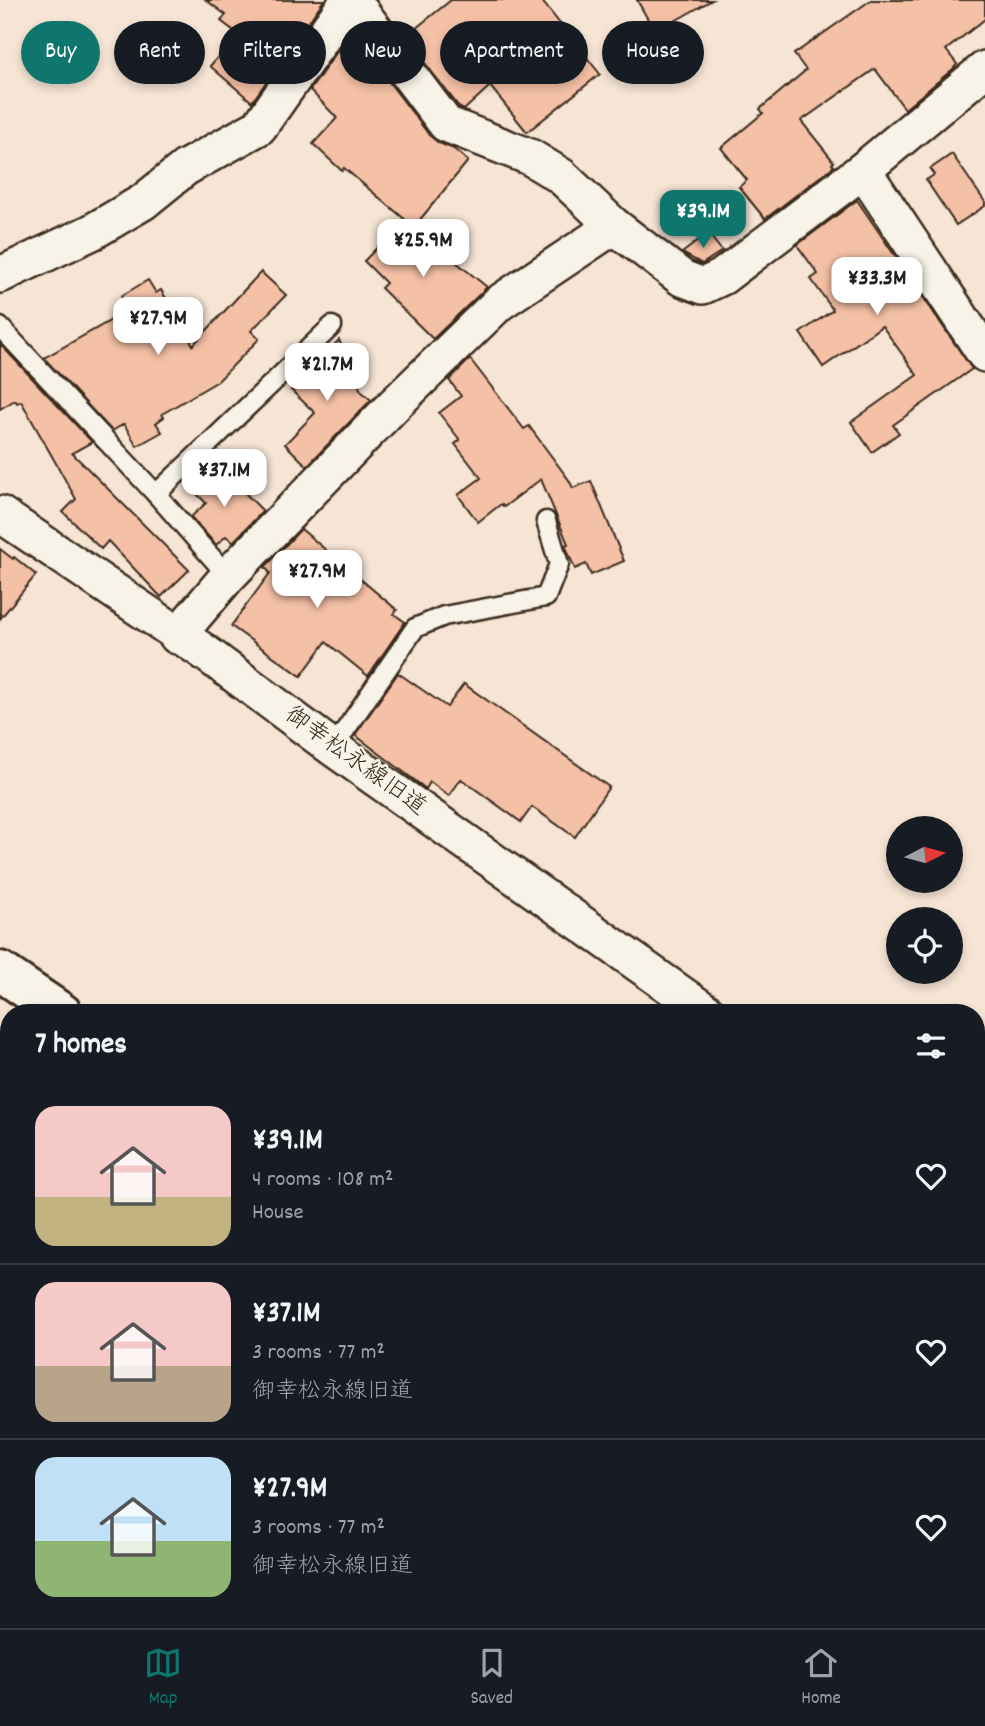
<!DOCTYPE html>
<meta charset="utf-8">
<style>
body{margin:0;font-family:Dekko,"Klee One",sans-serif;background:#242831;color:#f1f3f6;height:100vh;display:flex;flex-direction:column;font-size:26px;white-space:nowrap}
*{box-sizing:border-box;margin:0}
p{font-size:23px;color:#9ea1a6}
.icon{flex:none;width:38px;height:38px;fill:none;stroke:currentColor;stroke-width:2;stroke-linecap:round;stroke-linejoin:round}
.map{position:relative;flex:1;overflow:hidden}
.panel{position:absolute;left:0px;top:1004px;width:985px;height:625px;display:flex;flex-direction:column;background:#171b24;border-radius:28px 28px 0 0;box-shadow:0 4px 10px #0003}
.panel>*{flex:none}
.guide{position:absolute;left:21px;top:21px;width:943px;height:63px;display:flex;gap:14px}
.needle{width:46px;rotate:84deg}
.controls{position:absolute;left:886px;top:816px;display:grid;gap:14px}
.controls a{display:grid;place-items:center;width:77px;height:77px;border-radius:50%;background:#171b24;box-shadow:0 4px 10px #0003;font-size:35px}
.price{position:absolute;translate:-50% -60px;padding:0 16px;border-radius:14px;background:#fff;color:#222;font-size:23px;line-height:46px;filter:drop-shadow(0 2px 4px #0008)}
.price::after{content:'';position:absolute;left:50%;top:42px;width:21px;height:16px;margin-left:-10px;background:inherit;clip-path:polygon(0 0,100% 0,50% 100%)}
.price.active{background:#0f766e;color:#fff}
ul{padding:0;list-style:none}
li{display:flex;align-items:center;gap:21px;height:175px;padding:0 35px}
li+li{border-top:2px solid #363941}
li span{display:grid;place-items:center;flex:none;width:196px;height:140px;border-radius:21px;color:#555}
li>.icon{margin-inline-start:auto}
span .icon{width:84px;height:84px;fill:#fffc;stroke-width:1}
li b{font-size:30px}
h2{display:flex;justify-content:space-between;align-items:center;height:84px;padding:0 35px;font-size:30px}
.tag{padding:0 24px;border-radius:32px;background:#171b24;box-shadow:0 4px 10px #0003;font-size:24px;line-height:63px}
.tag.active{background:#0f766e;color:#fff}
.tabs{display:flex;justify-content:space-around;align-items:center;height:98px;border-top:2px solid #363941;background:#171b24;font-size:19px;color:#9ea1a6}
.tabs a{display:grid;justify-items:center;gap:4px}
.tabs .active{color:#0f766e}
.map>svg:first-child{display:block}
.industrial{fill:url(#industrial-furrows)}
.building{fill:#f5c1a6;stroke:#3b2a1e;stroke-width:2}
.lines{fill:none;stroke-linecap:round;stroke-linejoin:round}
.lane-casing{stroke:#3b2a1e;stroke-width:23}
.street-casing{stroke:#3b2a1e;stroke-width:40}
.secondary-casing{stroke:#3b2a1e;stroke-width:44}
.lane{stroke:#f7f3e8;stroke-width:18}
.street{stroke:#f7f3e8;stroke-width:35}
.secondary{stroke:#f7f3e8;stroke-width:38}
.labels{text-anchor:middle;dominant-baseline:central;stroke-width:5;stroke-linejoin:round;paint-order:stroke}
.street-label{font-size:24px;fill:#3b2a1e;stroke:#f7f3e8}
</style>
<div class="map">
<svg width="985" height="1628" viewBox="0 0 985 1628">
<defs>
<pattern id="industrial-furrows" width="10" height="10" patternUnits="userSpaceOnUse" patternTransform="scale(1.75)"><rect width="10" height="10" fill="#f6dac6"/><path d="M-1 1l2-2M0 10L10 0M9 11l2-2" fill="none" stroke="#d4bbaa"/></pattern>
</defs>
<rect width="100%" height="100%" fill="#f6e4d4"/>
<filter id="ink" filterUnits="userSpaceOnUse"><feTurbulence type="fractalNoise" baseFrequency=".0143" numOctaves="2"/><feDisplacementMap in="SourceGraphic" scale="14" xChannelSelector="R" yChannelSelector="G"/><feConvolveMatrix kernelMatrix="1 2 1 2 8 2 1 2 1" color-interpolation-filters="sRGB"/></filter>
<g filter="url(#ink)">
<path class="industrial" d="M191,1621L431,1620L437,1628H186Z"/>
<g class="building">
<path d="M206,0H324L252,102L210,66L238,34L221,21L226,15Z"/>
<path d="M451,0H541L600,74L527,132L490,86L464,110L459,107L405,37Z"/>
<path d="M637,0H712L655,32Z"/>
<path d="M871,0H985V19L946,50L957,64L953,69L905,109L875,69L801,121L834,162L832,164L834,166L765,219L739,187L747,180L721,148L763,113L760,109L806,70L794,54Z"/>
<path d="M351,32L430,136L439,143L454,149L468,161L414,227L344,168L342,171L313,144L337,118L310,90Z"/>
<path d="M952,154L985,202V206L956,225L926,180L934,175L930,169Z"/>
<path d="M857,200L972,369L893,425L899,433L872,452L851,422L917,375L882,326L823,367L800,333L833,310L811,279L818,274L797,245Z"/>
<path d="M404,220L487,287L433,339L381,288L386,283L364,261Z"/>
<path d="M708,233L722,251L702,264L682,253Z"/>
<path d="M261,272L286,295L251,331L259,339L218,381L162,414L164,417L156,423L162,432L137,446L124,424L112,431L44,358L129,310L121,296L148,280L156,293L161,290L193,345Z"/>
<path d="M339,340L361,391L371,400L307,466L285,444L315,413L291,390Z"/>
<path d="M0,344L92,442L72,453L189,570L161,597L108,541L101,549L63,512L76,499L21,401L17,403L15,400L0,409Z"/>
<path d="M470,359L524,429L529,426L569,480L573,488L591,481L624,561L591,575L586,564L575,569L565,545L568,544L541,479L504,507L501,504L478,522L458,495L481,478L455,444L460,440L439,413L461,396L449,380Z"/>
<path d="M209,470L224,484L230,478L263,511L233,542L226,536L216,545L191,517L206,503L191,488Z"/>
<path d="M301,529L397,610L394,614L405,622L368,676L326,642L301,676L231,626L270,573L265,567Z"/>
<path d="M0,549L13,559L14,557L36,575L0,619Z"/>
<path d="M398,673L447,707L464,684L609,787L575,837L532,807L521,822L461,779L449,796L430,782L426,789L355,735Z"/>
</g>
<g class="lines">
<g class="lane-casing">
<g id="lane">
<path d="M0,327L156,494L228,576"/>
<path d="M156,494L332,326"/>
<path d="M333,748L415,628L444,616L546,597L559,564L546,521"/>
</g>
</g>
<g class="street-casing">
<g id="street">
<path d="M352,0L446,124L530,157L561,176L614,226L682,278L703,286L722,277L863,170L985,69"/>
<path d="M863,170L985,354"/>
<path d="M0,275L92,232L143,202L185,168L259,127L349,0"/>
<path d="M0,514L203,651L333,748L708,1013"/>
<path d="M177,636L228,576L395,404L499,303L614,226"/>
<path d="M976,1174L985,1165"/>
<path d="M976,1202L985,1207"/>
<path d="M624,1628L633,1620"/>
</g>
</g>
<g class="secondary-casing">
<g id="secondary">
<path d="M0,971L62,1013"/>
<path d="M856,1620L863,1628"/>
</g>
</g>
<use href="#lane" class="lane"/>
<use href="#street" class="street"/>
<use href="#secondary" class="secondary"/>
</g>
</g>
<g class="labels">
<g class="street-label">
<text transform="translate(355 762) rotate(36)">御幸松永線旧道</text>
</g>
</g>
</svg>
<div class="controls">
<a><svg class="needle" viewBox="-14 -14 28 28"><path d="M0-13l5 13h-10z" fill="#e53935"/><path d="M0 13l5-13h-10z" fill="#9ea1a6"/></svg></a>
<a><svg class="icon" aria-label="locate" viewBox="0 0 24 24"><circle cx="12" cy="12" r="6"/><path d="M12 2v4M12 18v4M2 12h4M18 12h4"/></svg></a>
</div>
<b class="price active" style="left:703px;top:250px">¥39.1M</b>
<b class="price" style="left:423px;top:279px">¥25.9M</b>
<b class="price" style="left:877px;top:317px">¥33.3M</b>
<b class="price" style="left:158px;top:357px">¥27.9M</b>
<b class="price" style="left:327px;top:403px">¥21.7M</b>
<b class="price" style="left:224px;top:509px">¥37.1M</b>
<b class="price" style="left:317px;top:610px">¥27.9M</b>
<div class="guide">
<a class="tag active">Buy</a>
<a class="tag">Rent</a>
<a class="tag">Filters</a>
<a class="tag">New</a>
<a class="tag">Apartment</a>
<a class="tag">House</a>
</div>
<section class="panel">
<h2>7 homes<svg class="icon" aria-label="filters" viewBox="0 0 24 24"><path d="M4 7h16M4 17h16"/><circle cx="9" cy="7" r="2"/><circle cx="15" cy="17" r="2"/></svg></h2>
<ul>
<li><span style="background:linear-gradient(#f6c9c9 65%,#c2b280 0)"><svg class="icon" aria-label="home" viewBox="0 0 24 24"><path d="M3 11l9-7 9 7M6 9v11h12V9"/></svg></span><div><b>¥39.1M</b><p>4 rooms · 108 m²</p><p>House</p></div><svg class="icon" aria-label="heart" viewBox="0 0 24 24"><path d="M12 20l-8-8c-3-5 5-10 8-4 3-6 11-1 8 4z"/></svg></li>
<li><span style="background:linear-gradient(#f6c9c9 60%,#b9a48a 0)"><svg class="icon" aria-label="home" viewBox="0 0 24 24"><path d="M3 11l9-7 9 7M6 9v11h12V9"/></svg></span><div><b>¥37.1M</b><p>3 rooms · 77 m²</p><p>御幸松永線旧道</p></div><svg class="icon" aria-label="heart" viewBox="0 0 24 24"><path d="M12 20l-8-8c-3-5 5-10 8-4 3-6 11-1 8 4z"/></svg></li>
<li><span style="background:linear-gradient(#bfe0f5 60%,#8fb573 0)"><svg class="icon" aria-label="home" viewBox="0 0 24 24"><path d="M3 11l9-7 9 7M6 9v11h12V9"/></svg></span><div><b>¥27.9M</b><p>3 rooms · 77 m²</p><p>御幸松永線旧道</p></div><svg class="icon" aria-label="heart" viewBox="0 0 24 24"><path d="M12 20l-8-8c-3-5 5-10 8-4 3-6 11-1 8 4z"/></svg></li>
</ul>
</section>
</div>
<nav class="tabs">
<a class="active"><svg class="icon" aria-label="map" viewBox="0 0 24 24"><path d="M3 6l6-2 6 2 6-2v14l-6 2-6-2-6 2zM9 4v14M15 6v14"/></svg>Map</a>
<a><svg class="icon" aria-label="saved" viewBox="0 0 24 24"><path d="M7 4h10v16l-5-4-5 4z"/></svg>Saved</a>
<a><svg class="icon" aria-label="home" viewBox="0 0 24 24"><path d="M3 11l9-7 9 7M6 9v11h12V9"/></svg>Home</a>
</nav>
